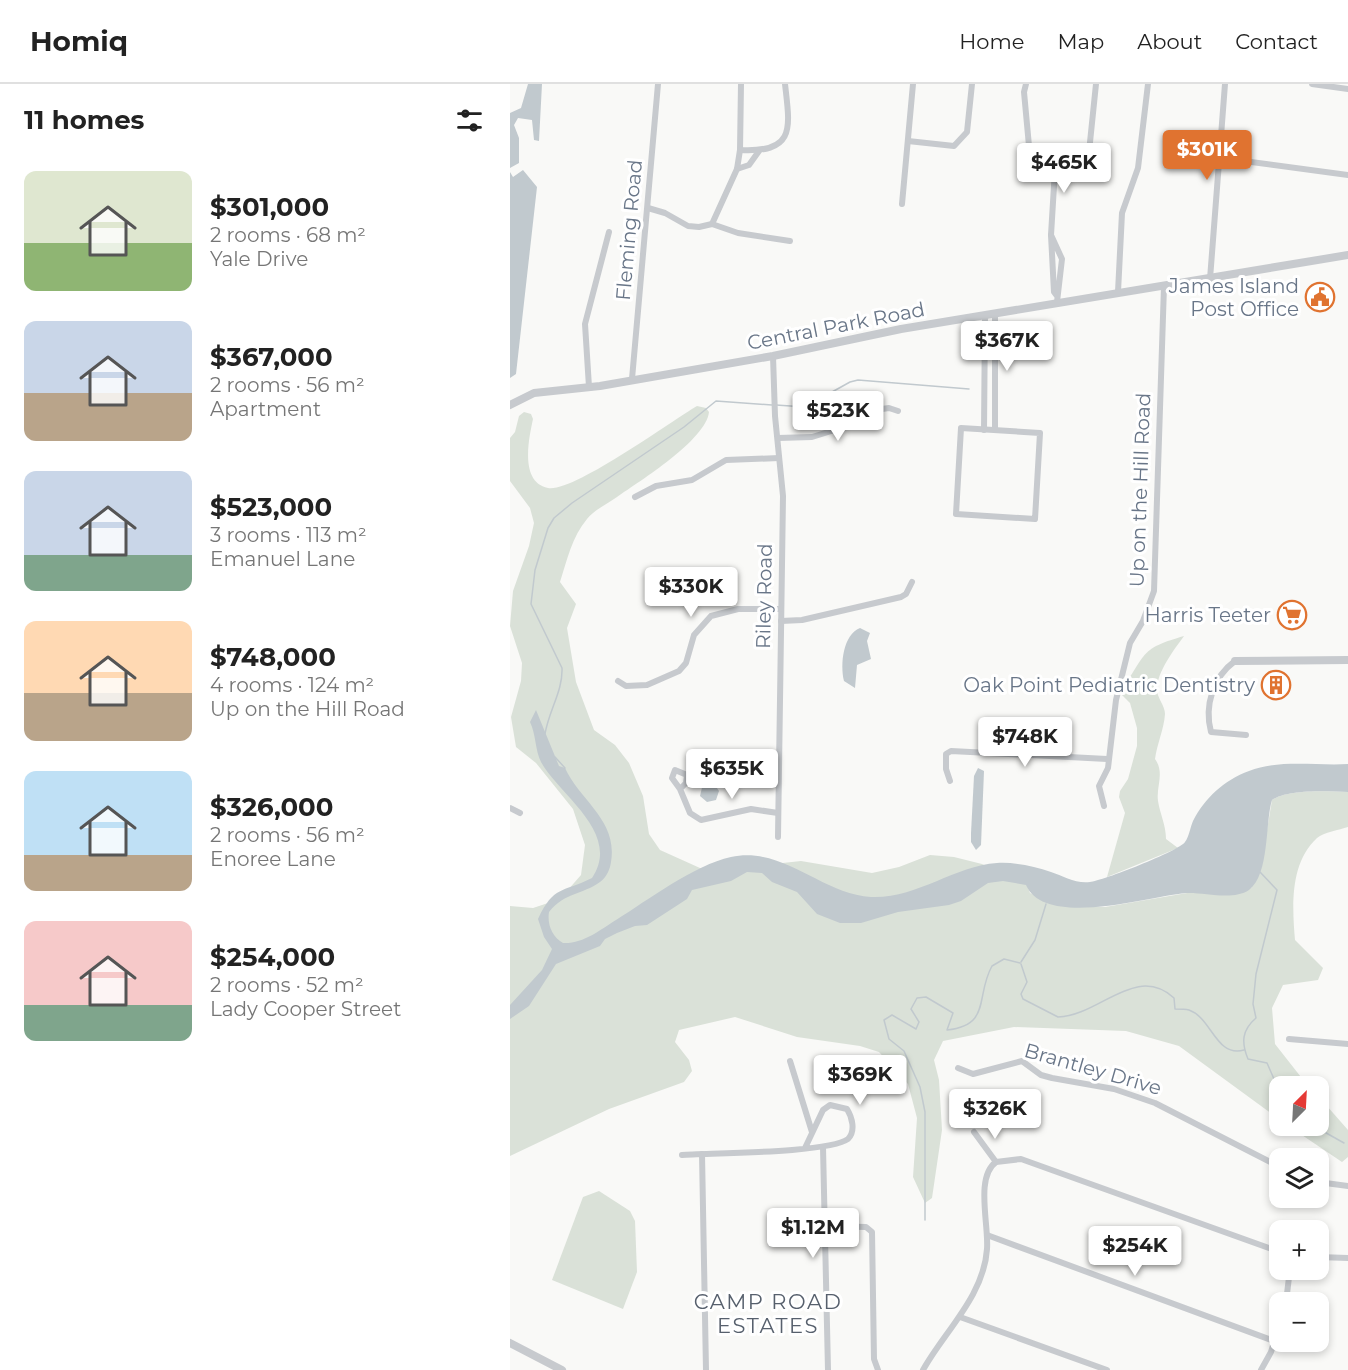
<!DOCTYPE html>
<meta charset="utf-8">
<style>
body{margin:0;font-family:Montserrat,sans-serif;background:#f2f2f2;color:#222;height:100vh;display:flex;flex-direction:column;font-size:22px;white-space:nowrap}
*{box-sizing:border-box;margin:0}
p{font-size:20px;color:#767676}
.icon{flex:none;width:33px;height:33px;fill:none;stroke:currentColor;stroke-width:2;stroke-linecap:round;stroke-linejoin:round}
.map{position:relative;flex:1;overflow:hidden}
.sheet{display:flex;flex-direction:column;background:#fff;width:510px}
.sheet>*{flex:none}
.needle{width:39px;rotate:24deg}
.fabs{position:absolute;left:759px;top:992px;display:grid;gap:12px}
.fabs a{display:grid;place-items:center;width:60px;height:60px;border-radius:12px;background:#fff;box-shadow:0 3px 9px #0003;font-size:30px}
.price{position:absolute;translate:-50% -51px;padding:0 14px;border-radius:6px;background:#fff;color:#222;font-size:20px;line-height:39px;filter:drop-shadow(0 2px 3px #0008)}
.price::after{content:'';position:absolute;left:50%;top:36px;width:18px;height:14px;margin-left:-9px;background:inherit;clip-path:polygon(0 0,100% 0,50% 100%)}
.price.current{background:#e07330;color:#fff}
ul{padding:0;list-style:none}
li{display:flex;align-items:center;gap:18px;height:150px;padding:0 24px}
li span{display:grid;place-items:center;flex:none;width:168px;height:120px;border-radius:12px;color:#555}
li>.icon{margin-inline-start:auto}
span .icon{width:72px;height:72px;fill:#fffc;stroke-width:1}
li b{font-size:26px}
h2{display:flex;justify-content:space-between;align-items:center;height:72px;padding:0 24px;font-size:26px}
header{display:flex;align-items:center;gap:36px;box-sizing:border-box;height:84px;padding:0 30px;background:#fff;border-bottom:2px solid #e0e0e0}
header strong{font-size:28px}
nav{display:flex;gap:33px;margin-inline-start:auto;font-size:21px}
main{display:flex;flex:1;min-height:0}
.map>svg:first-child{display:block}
.green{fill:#dae1d8}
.water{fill:#c1c9ce}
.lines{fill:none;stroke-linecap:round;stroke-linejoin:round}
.stream{stroke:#c1c9ce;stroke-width:1.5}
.minor{stroke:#c7cace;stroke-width:6}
.tertiary{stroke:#c7cace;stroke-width:8}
.labels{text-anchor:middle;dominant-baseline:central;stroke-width:6;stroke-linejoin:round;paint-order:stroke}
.street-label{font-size:20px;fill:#697688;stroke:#fff}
.poi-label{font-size:20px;fill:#697688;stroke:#fff;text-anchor:end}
.neighbourhood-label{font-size:21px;letter-spacing:1.5px;fill:#57606d;stroke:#fff}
</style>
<header>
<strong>Homiq</strong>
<nav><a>Home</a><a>Map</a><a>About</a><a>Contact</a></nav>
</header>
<main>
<section class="sheet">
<h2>11 homes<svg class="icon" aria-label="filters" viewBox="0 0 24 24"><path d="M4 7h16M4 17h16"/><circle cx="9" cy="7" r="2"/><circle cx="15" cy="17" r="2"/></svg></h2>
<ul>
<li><span style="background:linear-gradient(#dfe7d0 60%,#8fb573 0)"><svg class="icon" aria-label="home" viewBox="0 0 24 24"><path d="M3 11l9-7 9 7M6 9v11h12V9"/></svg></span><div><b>$301,000</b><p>2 rooms · 68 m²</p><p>Yale Drive</p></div></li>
<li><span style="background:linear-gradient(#c9d6e8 60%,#b9a48a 0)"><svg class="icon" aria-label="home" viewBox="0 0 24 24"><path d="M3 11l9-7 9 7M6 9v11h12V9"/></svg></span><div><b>$367,000</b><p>2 rooms · 56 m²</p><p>Apartment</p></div></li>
<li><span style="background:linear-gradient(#c9d6e8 70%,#7fa58c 0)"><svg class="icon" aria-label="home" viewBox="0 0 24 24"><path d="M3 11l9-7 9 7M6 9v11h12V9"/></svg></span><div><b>$523,000</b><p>3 rooms · 113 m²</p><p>Emanuel Lane</p></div></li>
<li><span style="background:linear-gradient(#ffd9b3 60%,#b9a48a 0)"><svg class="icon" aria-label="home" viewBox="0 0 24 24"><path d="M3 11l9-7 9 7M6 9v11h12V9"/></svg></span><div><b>$748,000</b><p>4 rooms · 124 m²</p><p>Up on the Hill Road</p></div></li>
<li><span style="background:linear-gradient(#bfe0f5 70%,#b9a48a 0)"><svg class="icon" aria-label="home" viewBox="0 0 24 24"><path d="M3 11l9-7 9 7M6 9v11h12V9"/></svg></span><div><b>$326,000</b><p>2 rooms · 56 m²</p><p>Enoree Lane</p></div></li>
<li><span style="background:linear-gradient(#f6c9c9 70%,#7fa58c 0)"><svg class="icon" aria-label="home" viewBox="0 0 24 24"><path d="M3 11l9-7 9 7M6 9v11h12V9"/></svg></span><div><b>$254,000</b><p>2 rooms · 52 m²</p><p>Lady Cooper Street</p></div></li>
</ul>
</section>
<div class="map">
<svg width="838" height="1286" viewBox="0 0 838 1286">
<rect width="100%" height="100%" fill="#f9f9f7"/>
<g class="green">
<path d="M187,322L196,324L199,328C196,356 130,397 107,413C97,420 84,426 77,435C62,453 57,476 50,498L66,520L57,544L66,598L84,646L105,661L119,679L133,712L139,750L150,766L190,784L216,785L291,777L362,789L389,783L420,771L444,773L472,780L517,801L520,809L546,821L595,823L677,809L741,804L750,788L762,716C777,705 819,707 838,708V743C829,746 814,748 807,754C780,779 782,821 785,856L813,884L808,896L773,901L762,924L765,960L798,1002H770L769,1035L669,962L616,947L504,943L433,957L424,976L429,996L432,1046L422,1114L415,1119L403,1093L407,1034L398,1000L369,968L350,962L287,953L225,933L169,946L165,958L179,976L182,987L174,998L99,1025L0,1072V822L23,824L50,815L71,791L75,761L63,725L26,679L6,663L1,633L11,597L12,579L0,542L3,507L19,462L24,439L20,424L0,397V354L5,348L9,332L14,328L21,330L23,335C19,354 9,398 38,404C63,409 161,337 187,322Z"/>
<path d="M674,552C664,566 646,589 647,607C648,615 655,622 655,630C654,645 647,660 645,675C655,689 646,702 648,717C650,730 656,741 656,755L668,764L597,793L615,729L609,713L610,707L618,695L627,662V644L620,619L605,604L615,601C637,567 633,564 674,552Z"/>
<path d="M809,1013L838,1046V1073L832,1078L777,1041H808Z"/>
<path d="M89,1107L120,1127L125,1137L127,1188L113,1225L42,1196L73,1113Z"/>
</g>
<g class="water">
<path d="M18,0H32L29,57L24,56L22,36L8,34L4,41L9,54V79L0,84V29L11,24Z"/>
<path d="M13,86L27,103L6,290L0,294V88L3,93Z"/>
<path d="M350,544L360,549L357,557L361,575L347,581L345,604L334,597C330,580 333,551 350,544Z"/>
<path d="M26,626L49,682L55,684C70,717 108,736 101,778C100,785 97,793 90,798C72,811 55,808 39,828C37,840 42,853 53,859C73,860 90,846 106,836C138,816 184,781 221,773C274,762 311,810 361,813C406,815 444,782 487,779C505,778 524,782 541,788C553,792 566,800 580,798C592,797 669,767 675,758C679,753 680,744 683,737C695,714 714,696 739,687C769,675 806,682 838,680V708C819,707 777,705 762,716C755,738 760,790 739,806C723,817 694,808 676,809C640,812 535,845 516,801L493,797L478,799L451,817L439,821L388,828L351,839H330L307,830L287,808L262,798L252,789L237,788L221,797L182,806L177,815L137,841L125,842L107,849L95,855L90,862L46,880L19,922L0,935V921L32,886L42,865L34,853L28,835C44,801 52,809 82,794C112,749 50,712 31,678C25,666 26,650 20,638Z"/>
<path d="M468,684L474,687L471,761L466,766L461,758V749L464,692Z"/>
<path d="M194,695L202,697L209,707L206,716L197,718L190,712Z"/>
</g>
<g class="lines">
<g class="stream">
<path d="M266,321L295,323L340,298L348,296L459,305"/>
<path d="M35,650C39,626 53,607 52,584L21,520L25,486L38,444L44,434L62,419L174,343L206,317L262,321"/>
<path d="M45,673L55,684"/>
<path d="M750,788L767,806L746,890L743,920L746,934C732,946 731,958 738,975L757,979L764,995L771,1002"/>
<path d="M511,878L525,856L536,820"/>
<path d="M511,880L517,898L511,910L513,915L548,933C589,932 626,879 664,914L665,925C669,925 675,925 679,926C702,934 706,974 734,966"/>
<path d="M802,1041L834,1059"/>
<path d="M415,1136V1028L410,1003L394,967L379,955L374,936L382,931L406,945L409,938L401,925L407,914L416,913L443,929L437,946C482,941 465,912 482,882L494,875L510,879"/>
</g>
<g class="minor">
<path d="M516,0L514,8L519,62L524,66L575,72L579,68L586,0"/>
<path d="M802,0L838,5"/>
<path d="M398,57L444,62L457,48L462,0"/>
<path d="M230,66C286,69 280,44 275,0"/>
<path d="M711,74L838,91"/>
<path d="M227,85L239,81L249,67"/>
<path d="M392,120L403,0"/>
<path d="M138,124L155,129L178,142L189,143L202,140L228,149L280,157"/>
<path d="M202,140L227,85L230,66L231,0"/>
<path d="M541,151L546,69"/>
<path d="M700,195L715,0"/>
<path d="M608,208L612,129L628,84L638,0"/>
<path d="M547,218L552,175L541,151L544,208L547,212"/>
<path d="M485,231V346"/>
<path d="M263,272L265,332L273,412L268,753"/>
<path d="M122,295L148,0"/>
<path d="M79,303L75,240L99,148"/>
<path d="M451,344L530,349L525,435L446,430Z"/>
<path d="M474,346L475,232"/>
<path d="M268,354L302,353L331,344L372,325L379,324L388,327"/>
<path d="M125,413L146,402L182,396L216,376L269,374"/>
<path d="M271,537L292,536L391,513L396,510L402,498"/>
<path d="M725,577C703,593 694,622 701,648L736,651"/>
<path d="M108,597L116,602L137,601L169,587L176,579L184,551L201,532L228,525H270"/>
<path d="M440,697L436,685V670L441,667L597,675"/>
<path d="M170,705L176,699L177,691L165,686L162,694L170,705L180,729L191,736L241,725L268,729"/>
<path d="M594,722L589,702L598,684L606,616L620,559L633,537L644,507L654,202"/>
<path d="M0,724L10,729"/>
<path d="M779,955L838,960"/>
<path d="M280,977L302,1048"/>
<path d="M448,984L463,990L512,977L531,991L542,994L604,1005L645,1019L770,1083"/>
<path d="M464,1048L486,1078"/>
<path d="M313,1063L318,1286"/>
<path d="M192,1070L196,1286"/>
<path d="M172,1071C200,1069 320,1069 338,1055C346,1047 342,1033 337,1025L320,1021L313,1026L295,1064"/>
<path d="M808,1098L838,1102"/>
<path d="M315,1142L356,1143L362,1148L364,1275L368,1286"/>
<path d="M477,1151L764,1257"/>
<path d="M808,1173L838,1174"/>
<path d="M776,1218L780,1185"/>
<path d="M450,1233L597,1286"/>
<path d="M413,1286C434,1248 474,1212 477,1165C479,1141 465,1093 486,1078L511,1075L770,1168"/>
<path d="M751,1286L761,1268L770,1239"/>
</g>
<g class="tertiary">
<path d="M0,321L24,309L90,302L263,272L391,245L838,171"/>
<path d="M725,577L838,576"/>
<path d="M0,1259L52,1286"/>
</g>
</g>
<defs>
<g id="civic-ring" transform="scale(1.5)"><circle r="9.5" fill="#fff" stroke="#e07330" stroke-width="1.5"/><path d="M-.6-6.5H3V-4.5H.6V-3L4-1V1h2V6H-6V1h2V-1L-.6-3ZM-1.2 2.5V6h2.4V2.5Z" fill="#e07330"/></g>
<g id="supermarket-ring" transform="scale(1.5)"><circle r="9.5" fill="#fff" stroke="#e07330" stroke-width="1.5"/><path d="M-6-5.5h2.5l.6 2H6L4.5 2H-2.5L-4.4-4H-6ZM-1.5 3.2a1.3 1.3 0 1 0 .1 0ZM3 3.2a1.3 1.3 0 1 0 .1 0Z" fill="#e07330"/></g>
<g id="building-ring" transform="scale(1.5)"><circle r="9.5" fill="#fff" stroke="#e07330" stroke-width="1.5"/><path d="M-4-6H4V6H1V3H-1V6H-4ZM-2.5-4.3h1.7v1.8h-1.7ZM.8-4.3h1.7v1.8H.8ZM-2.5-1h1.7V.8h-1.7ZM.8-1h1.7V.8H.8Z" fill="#e07330"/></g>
</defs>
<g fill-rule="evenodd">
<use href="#civic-ring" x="810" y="213"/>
<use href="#supermarket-ring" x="782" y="531"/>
<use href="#building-ring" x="766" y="601"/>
</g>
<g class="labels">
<g class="street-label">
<text transform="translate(119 146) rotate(-85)">Fleming Road</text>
<text transform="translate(326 242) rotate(-11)">Central Park Road</text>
<text transform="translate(630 406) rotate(-88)">Up on the Hill Road</text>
<text transform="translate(254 512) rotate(-89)">Riley Road</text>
<text transform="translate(583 985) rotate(16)">Brantley Drive</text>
</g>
<g class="poi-label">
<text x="789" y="202">James Island<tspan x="789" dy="23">Post Office</tspan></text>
<text x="761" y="531">Harris Teeter</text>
<text x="745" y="601">Oak Point Pediatric Dentistry</text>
</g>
<g class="neighbourhood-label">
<text x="258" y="1217">CAMP ROAD<tspan x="258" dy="24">ESTATES</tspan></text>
</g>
</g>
</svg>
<div class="fabs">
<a><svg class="needle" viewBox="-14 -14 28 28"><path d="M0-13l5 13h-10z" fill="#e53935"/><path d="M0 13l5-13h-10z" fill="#767676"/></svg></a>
<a><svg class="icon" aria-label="layers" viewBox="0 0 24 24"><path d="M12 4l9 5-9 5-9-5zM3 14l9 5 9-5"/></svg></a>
<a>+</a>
<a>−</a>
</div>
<b class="price current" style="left:697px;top:97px">$301K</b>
<b class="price" style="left:554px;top:110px">$465K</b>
<b class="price" style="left:497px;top:288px">$367K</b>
<b class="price" style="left:328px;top:358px">$523K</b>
<b class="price" style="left:181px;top:534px">$330K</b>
<b class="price" style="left:515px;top:684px">$748K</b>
<b class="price" style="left:222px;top:716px">$635K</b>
<b class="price" style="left:350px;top:1022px">$369K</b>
<b class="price" style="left:485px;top:1056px">$326K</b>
<b class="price" style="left:303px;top:1175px">$1.12M</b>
<b class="price" style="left:625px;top:1193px">$254K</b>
</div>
</main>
